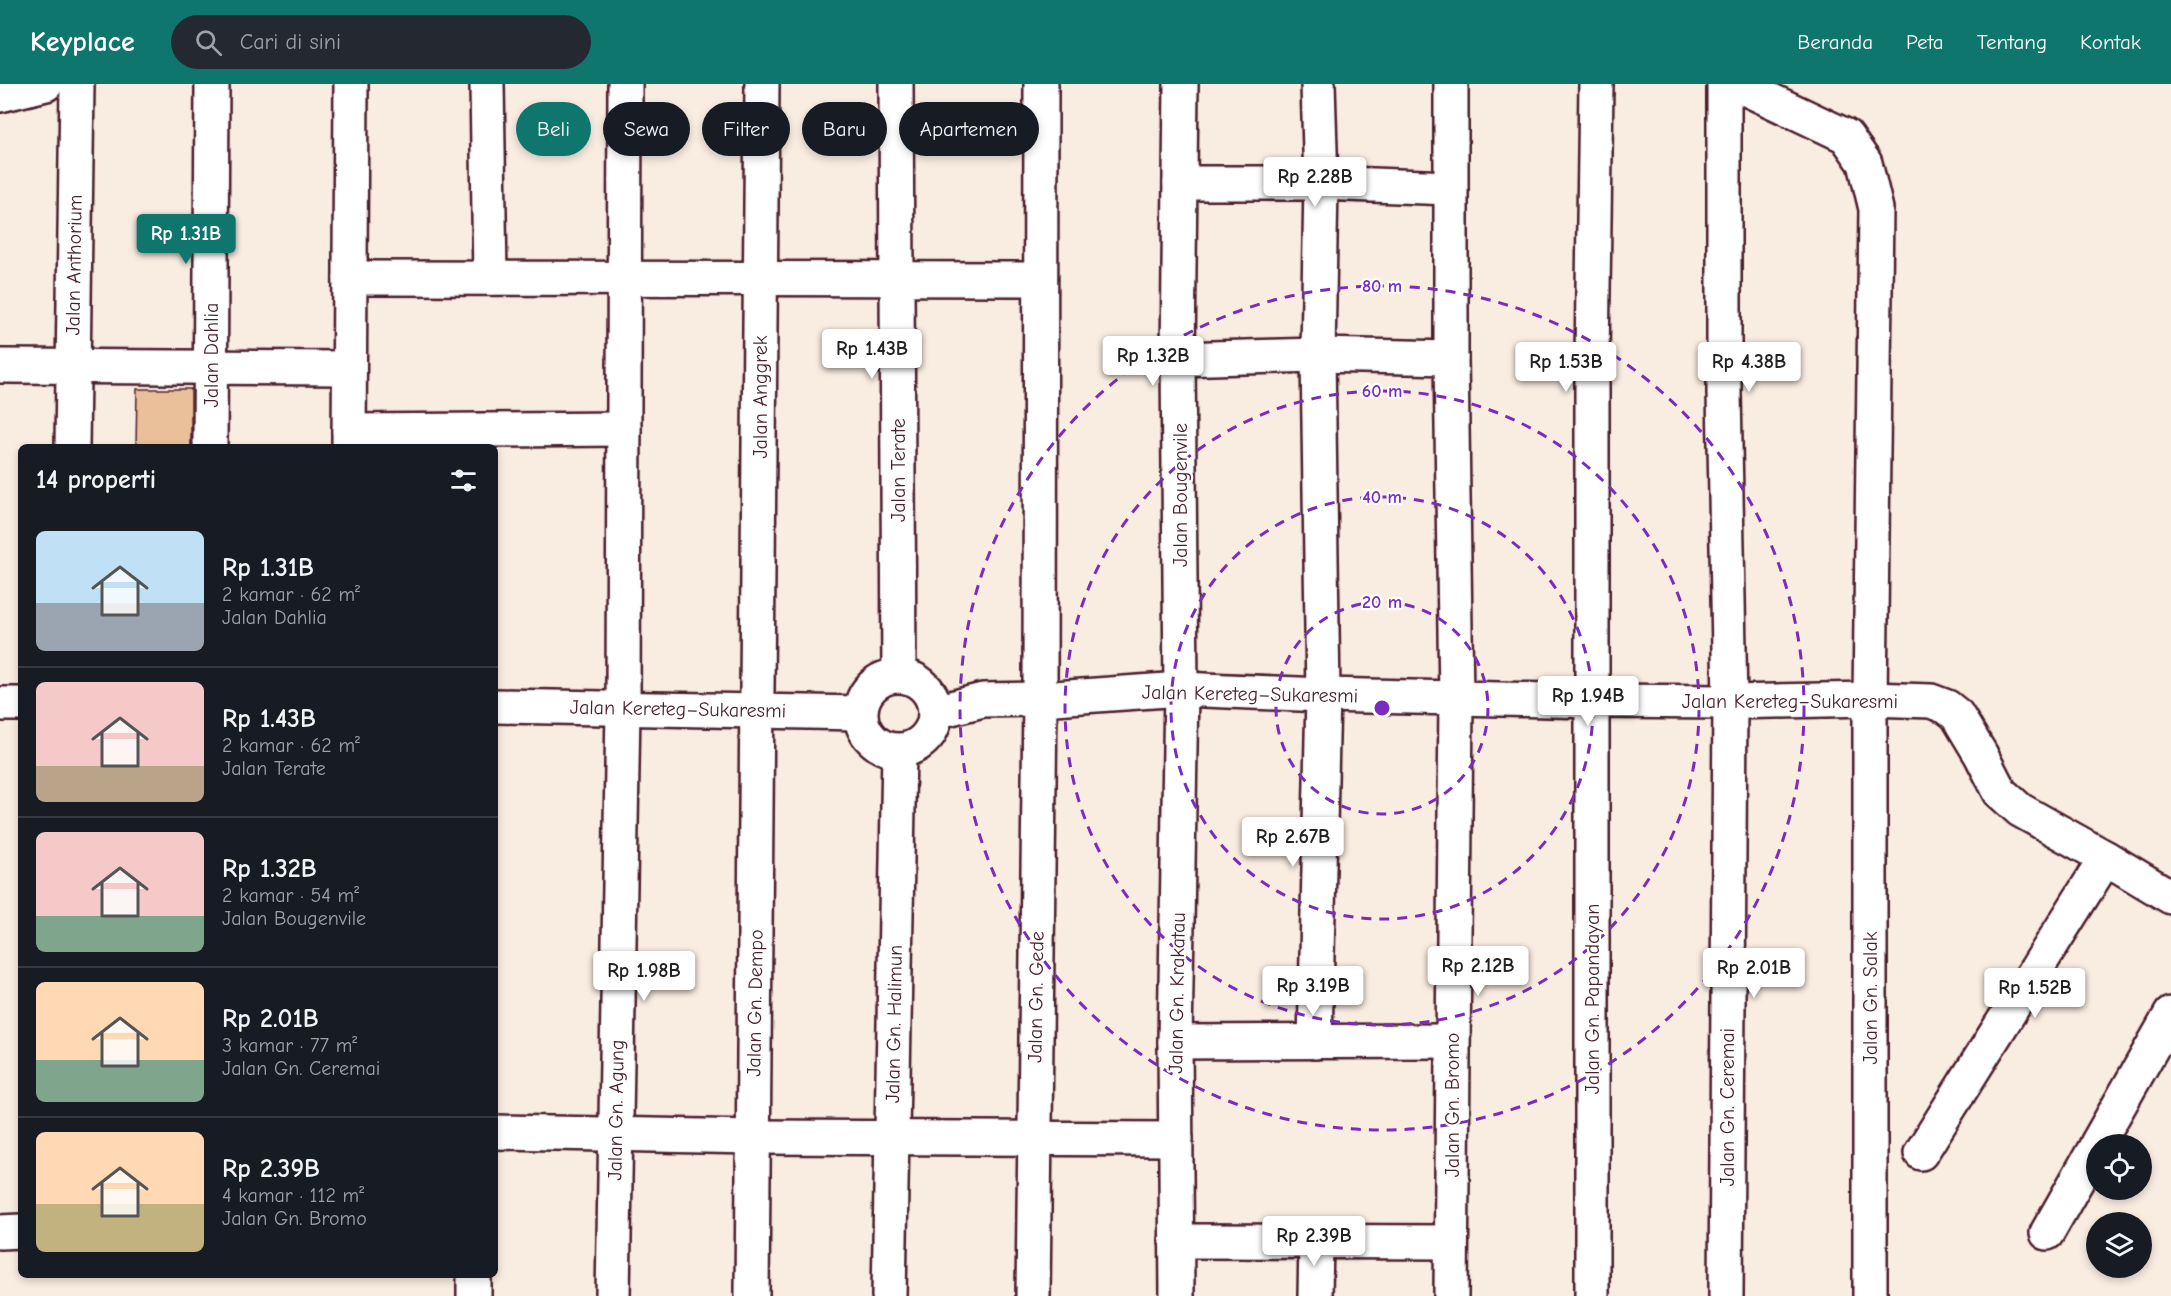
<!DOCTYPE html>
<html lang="id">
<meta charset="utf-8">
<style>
body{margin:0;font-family:"Comic Neue",sans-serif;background:#242831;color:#f1f3f6;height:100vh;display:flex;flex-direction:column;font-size:22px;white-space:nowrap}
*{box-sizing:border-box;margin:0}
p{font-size:20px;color:#9ea1a6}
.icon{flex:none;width:33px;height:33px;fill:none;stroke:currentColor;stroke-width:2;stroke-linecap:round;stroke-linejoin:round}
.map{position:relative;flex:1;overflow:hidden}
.side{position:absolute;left:18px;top:360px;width:480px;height:834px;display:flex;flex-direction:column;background:#171b24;border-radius:9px;box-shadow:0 3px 9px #0003}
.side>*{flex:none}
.banner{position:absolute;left:516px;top:18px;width:570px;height:54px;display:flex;gap:12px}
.tools{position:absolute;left:2086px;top:1050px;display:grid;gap:12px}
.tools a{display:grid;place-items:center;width:66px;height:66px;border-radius:50%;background:#171b24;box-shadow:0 3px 9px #0003;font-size:30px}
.price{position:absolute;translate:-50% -51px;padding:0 14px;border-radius:6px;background:#fff;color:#222;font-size:20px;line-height:39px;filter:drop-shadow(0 2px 3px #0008)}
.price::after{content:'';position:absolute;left:50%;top:36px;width:18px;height:14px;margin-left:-9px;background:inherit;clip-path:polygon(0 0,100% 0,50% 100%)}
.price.current{background:#0f766e;color:#fff}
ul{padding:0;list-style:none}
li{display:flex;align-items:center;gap:18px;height:150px;padding:0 18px}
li+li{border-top:2px solid #363941}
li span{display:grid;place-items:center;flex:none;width:168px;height:120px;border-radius:9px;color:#555}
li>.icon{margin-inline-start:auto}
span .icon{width:72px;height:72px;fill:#fffc;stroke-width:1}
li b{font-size:26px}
h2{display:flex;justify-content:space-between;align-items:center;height:72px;padding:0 18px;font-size:26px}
.chip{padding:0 21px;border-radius:27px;background:#171b24;box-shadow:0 3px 9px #0003;font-size:21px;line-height:54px}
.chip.current{background:#0f766e;color:#fff}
header{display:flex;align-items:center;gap:36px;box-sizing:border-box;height:84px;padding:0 30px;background:#0f766e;color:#fff}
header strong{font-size:28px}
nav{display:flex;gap:33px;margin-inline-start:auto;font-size:21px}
.search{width:420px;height:54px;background:#242831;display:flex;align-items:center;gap:15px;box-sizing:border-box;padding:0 21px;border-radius:33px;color:#9ea1a6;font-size:22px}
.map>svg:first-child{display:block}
.building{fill:#eac09a;stroke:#4a1f2b;stroke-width:1.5}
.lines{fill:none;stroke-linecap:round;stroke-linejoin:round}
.minor-casing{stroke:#4a1f2b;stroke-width:38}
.minor{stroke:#fff;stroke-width:33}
.ring{fill:none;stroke:#7b2cbf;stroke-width:3;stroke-dasharray:10 8}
.labels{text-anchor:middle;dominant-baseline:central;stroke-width:4.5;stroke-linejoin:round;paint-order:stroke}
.street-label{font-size:20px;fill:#4a1f2b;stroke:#fff}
.centre{fill:#7b2cbf;stroke:#fff;stroke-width:3}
.ring-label{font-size:18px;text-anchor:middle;font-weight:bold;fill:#7b2cbf;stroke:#fff;stroke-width:4.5;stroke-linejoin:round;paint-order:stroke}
</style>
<header>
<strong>Keyplace</strong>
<div class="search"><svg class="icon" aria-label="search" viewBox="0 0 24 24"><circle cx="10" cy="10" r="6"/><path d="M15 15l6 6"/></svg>Cari di sini</div>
<nav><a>Beranda</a><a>Peta</a><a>Tentang</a><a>Kontak</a></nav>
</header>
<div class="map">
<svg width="2171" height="1212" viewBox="0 0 2171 1212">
<rect width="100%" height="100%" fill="#f9ece1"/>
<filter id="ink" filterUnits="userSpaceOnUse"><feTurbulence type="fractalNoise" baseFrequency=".0167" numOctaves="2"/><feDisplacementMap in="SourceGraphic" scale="12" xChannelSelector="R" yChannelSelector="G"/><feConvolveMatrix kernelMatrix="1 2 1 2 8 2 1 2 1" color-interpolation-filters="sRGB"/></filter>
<g filter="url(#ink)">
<path class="building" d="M137,305H191V363H136Z"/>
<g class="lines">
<g class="minor-casing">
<g id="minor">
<path d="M487,0L490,194"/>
<path d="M896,0L899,592"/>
<path d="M1451,0V274L1456,614L1451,1212"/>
<path d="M1724,0V308L1730,618L1726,1212"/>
<path d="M1736,0L1846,52L1865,79L1876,125L1870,615V1212"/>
<path d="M0,11L46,0"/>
<path d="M1180,99H1321L1450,104"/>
<path d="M350,194L1040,195"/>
<path d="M1178,275L1318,271L1451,274"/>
<path d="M0,282L349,284"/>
<path d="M349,347L624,345"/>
<path d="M72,363L77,0"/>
<path d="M210,363L212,0"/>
<path d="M349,363L351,0"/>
<circle cx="898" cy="629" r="37"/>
<path d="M0,620H21"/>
<path d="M495,622L860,629"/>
<path d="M935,628L983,616L1040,615L1181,605L1323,611L1593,617L1730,618L1870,615L1931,617L1947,623L1957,631L1981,671L2000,708L2020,726L2106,774L2171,813"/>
<path d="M1175,958L1452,957"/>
<path d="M1315,958L1323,611L1318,271L1321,99L1318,0"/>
<path d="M495,1048L754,1053L1176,1055"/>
<path d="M2097,1060L2171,930"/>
<path d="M1921,1069L2106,774"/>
<path d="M0,1148L21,1147"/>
<path d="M2047,1149L2097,1061"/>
<path d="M1176,1157L1451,1158"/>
<path d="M474,1212V1191"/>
<path d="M613,1212L623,624L625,0"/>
<path d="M752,1212L762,0"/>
<path d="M889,1212L899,667"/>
<path d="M1033,1212L1040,615L1041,0"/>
<path d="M1177,1212L1175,958L1181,605L1178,275L1181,0"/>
<path d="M1315,1212L1316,1157"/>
<path d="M1592,1212V274L1596,0"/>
</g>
</g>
<use href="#minor" class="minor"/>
</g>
</g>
<g class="ring">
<circle cx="1382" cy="624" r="106"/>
<circle cx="1382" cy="624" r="211"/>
<circle cx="1382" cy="624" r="317"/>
<circle cx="1382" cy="624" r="422"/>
</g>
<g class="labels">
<g class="street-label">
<text transform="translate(74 181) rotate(-89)">Jalan Anthorium</text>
<text transform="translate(211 271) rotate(-90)">Jalan Dahlia</text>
<text transform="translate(760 313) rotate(-90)">Jalan Anggrek</text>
<text transform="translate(898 386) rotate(-90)">Jalan Terate</text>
<text transform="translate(1180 411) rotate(-90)">Jalan Bougenvile</text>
<text transform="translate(1250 610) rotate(1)">Jalan Kereteg–Sukaresmi</text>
<text x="1790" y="617">Jalan Kereteg–Sukaresmi</text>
<text transform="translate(678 625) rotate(1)">Jalan Kereteg–Sukaresmi</text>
<text transform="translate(1177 909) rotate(-89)">Jalan Gn. Krakatau</text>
<text transform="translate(1036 913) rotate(-89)">Jalan Gn. Gede</text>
<text transform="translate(1870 914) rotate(-90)">Jalan Gn. Salak</text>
<text transform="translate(1592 915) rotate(-90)">Jalan Gn. Papandayan</text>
<text transform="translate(755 919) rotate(-89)">Jalan Gn. Dempo</text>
<text transform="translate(894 940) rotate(-89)">Jalan Gn. Halimun</text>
<text transform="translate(1452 1021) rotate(-90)">Jalan Gn. Bromo</text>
<text transform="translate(1727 1023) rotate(-90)">Jalan Gn. Ceremai</text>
<text transform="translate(616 1026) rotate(-89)">Jalan Gn. Agung</text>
</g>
</g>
<circle cx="1382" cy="624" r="9" class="centre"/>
<g class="ring-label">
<text x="1382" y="208">80 m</text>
<text x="1382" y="313">60 m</text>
<text x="1382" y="419">40 m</text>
<text x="1382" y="524">20 m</text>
</g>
</svg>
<div class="tools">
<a><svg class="icon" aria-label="locate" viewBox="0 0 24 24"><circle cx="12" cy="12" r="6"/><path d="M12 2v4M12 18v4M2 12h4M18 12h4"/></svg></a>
<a><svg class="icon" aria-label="layers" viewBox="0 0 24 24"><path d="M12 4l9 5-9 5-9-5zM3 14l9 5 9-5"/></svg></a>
</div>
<b class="price" style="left:1315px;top:124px">Rp 2.28B</b>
<b class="price current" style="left:186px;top:181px">Rp 1.31B</b>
<b class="price" style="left:872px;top:296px">Rp 1.43B</b>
<b class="price" style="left:1153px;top:303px">Rp 1.32B</b>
<b class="price" style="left:1566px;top:309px">Rp 1.53B</b>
<b class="price" style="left:1749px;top:309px">Rp 4.38B</b>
<b class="price" style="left:1588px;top:643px">Rp 1.94B</b>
<b class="price" style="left:1293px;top:784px">Rp 2.67B</b>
<b class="price" style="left:1478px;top:913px">Rp 2.12B</b>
<b class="price" style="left:1754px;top:915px">Rp 2.01B</b>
<b class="price" style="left:644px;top:918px">Rp 1.98B</b>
<b class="price" style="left:1313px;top:933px">Rp 3.19B</b>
<b class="price" style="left:2035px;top:935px">Rp 1.52B</b>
<b class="price" style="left:1314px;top:1183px">Rp 2.39B</b>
<div class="banner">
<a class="chip current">Beli</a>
<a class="chip">Sewa</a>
<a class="chip">Filter</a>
<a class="chip">Baru</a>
<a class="chip">Apartemen</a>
</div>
<section class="side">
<h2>14 properti<svg class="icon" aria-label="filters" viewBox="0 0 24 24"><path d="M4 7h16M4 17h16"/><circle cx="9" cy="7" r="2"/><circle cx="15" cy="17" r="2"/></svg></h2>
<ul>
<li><span style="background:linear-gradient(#bfe0f5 60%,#9aa5b1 0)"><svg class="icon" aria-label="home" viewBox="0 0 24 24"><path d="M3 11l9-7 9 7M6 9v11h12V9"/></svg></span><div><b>Rp 1.31B</b><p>2 kamar · 62 m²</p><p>Jalan Dahlia</p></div></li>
<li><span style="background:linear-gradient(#f6c9c9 70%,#b9a48a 0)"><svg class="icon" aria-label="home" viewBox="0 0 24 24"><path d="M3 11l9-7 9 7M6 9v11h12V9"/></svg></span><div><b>Rp 1.43B</b><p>2 kamar · 62 m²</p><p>Jalan Terate</p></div></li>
<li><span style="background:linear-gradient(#f6c9c9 70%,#7fa58c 0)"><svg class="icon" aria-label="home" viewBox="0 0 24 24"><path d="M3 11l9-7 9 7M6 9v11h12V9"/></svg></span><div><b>Rp 1.32B</b><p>2 kamar · 54 m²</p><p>Jalan Bougenvile</p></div></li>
<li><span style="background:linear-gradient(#ffd9b3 65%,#7fa58c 0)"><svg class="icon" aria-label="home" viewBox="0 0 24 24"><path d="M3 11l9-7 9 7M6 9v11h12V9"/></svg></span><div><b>Rp 2.01B</b><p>3 kamar · 77 m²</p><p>Jalan Gn. Ceremai</p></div></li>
<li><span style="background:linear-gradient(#ffd9b3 60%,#c2b280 0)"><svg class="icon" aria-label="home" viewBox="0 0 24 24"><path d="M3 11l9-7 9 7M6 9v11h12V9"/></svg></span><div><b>Rp 2.39B</b><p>4 kamar · 112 m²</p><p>Jalan Gn. Bromo</p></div></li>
</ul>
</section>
</div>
